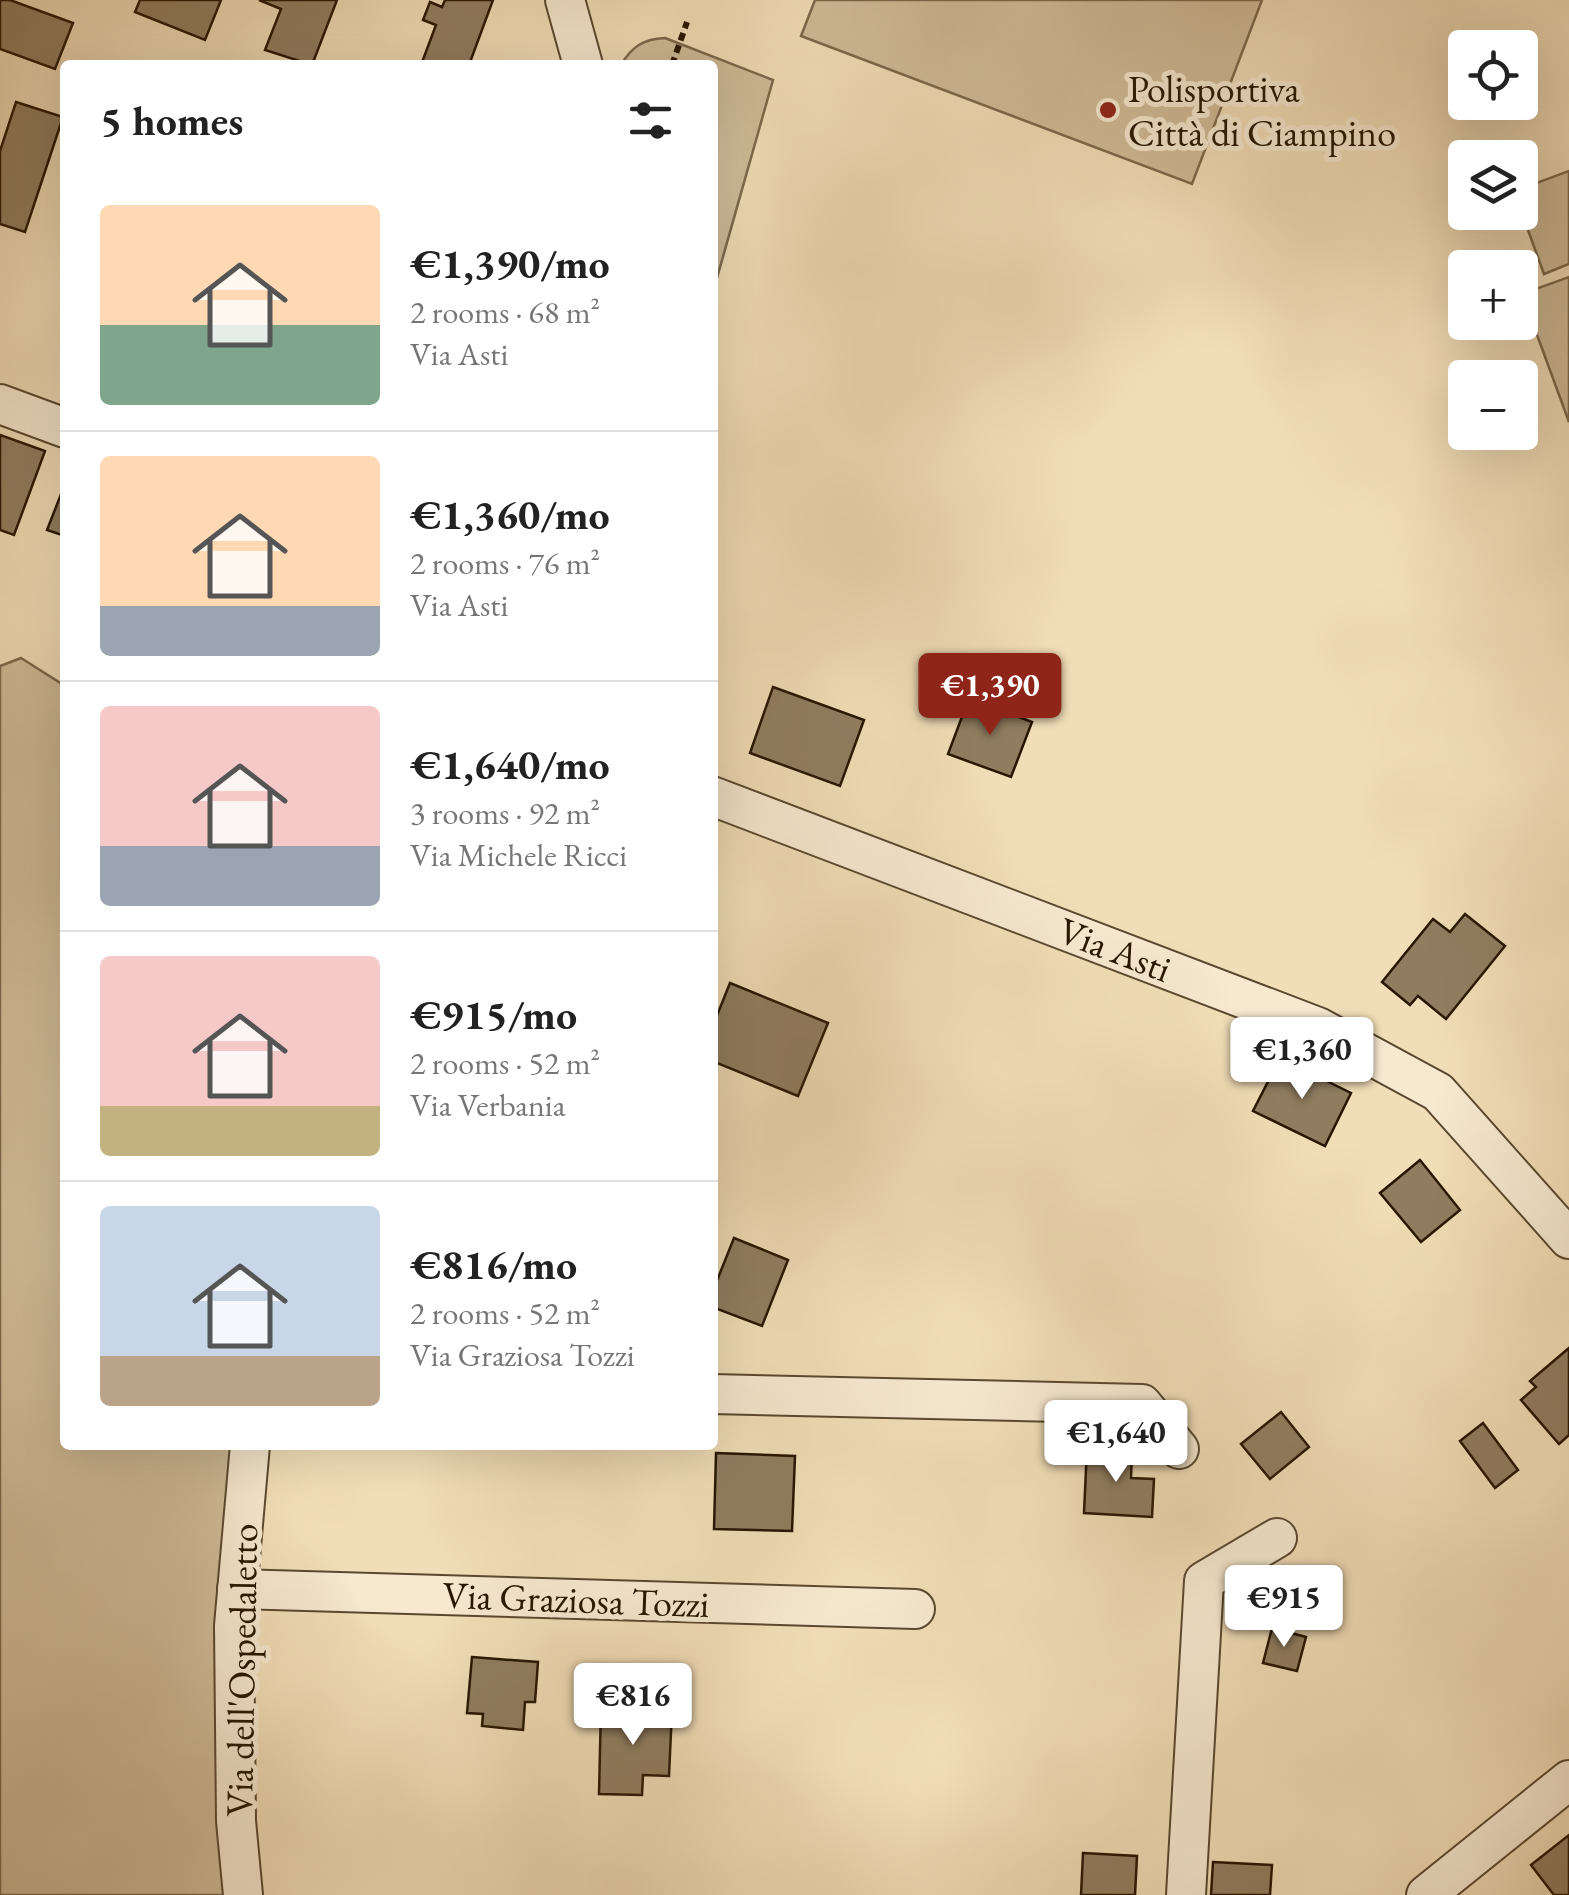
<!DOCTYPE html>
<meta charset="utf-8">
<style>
body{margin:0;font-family:"EB Garamond",serif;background:#f2f2f2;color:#222;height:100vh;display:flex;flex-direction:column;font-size:38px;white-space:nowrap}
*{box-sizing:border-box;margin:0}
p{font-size:32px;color:#767676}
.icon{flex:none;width:55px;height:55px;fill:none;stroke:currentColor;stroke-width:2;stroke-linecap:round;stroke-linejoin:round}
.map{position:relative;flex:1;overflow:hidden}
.panel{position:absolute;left:60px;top:60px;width:658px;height:1390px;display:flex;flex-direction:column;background:#fff;border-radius:10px;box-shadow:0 10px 40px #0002}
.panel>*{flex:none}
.controls{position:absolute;left:1448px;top:30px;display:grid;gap:20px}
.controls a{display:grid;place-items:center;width:90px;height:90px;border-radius:10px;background:#fff;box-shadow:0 10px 40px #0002;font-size:50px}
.price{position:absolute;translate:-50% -85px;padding:0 22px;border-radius:10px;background:#fff;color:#222;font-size:32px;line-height:65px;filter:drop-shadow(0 2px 5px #0008)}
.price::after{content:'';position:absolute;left:50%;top:60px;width:30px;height:22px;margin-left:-15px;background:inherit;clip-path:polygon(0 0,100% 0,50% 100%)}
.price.selected{background:#8f2418;color:#fff}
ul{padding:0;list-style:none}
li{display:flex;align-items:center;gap:30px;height:250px;padding:0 40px}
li+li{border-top:2px solid #e0e0e0}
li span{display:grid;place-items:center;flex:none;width:280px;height:200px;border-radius:10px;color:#555}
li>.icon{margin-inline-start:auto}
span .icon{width:120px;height:120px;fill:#fffc;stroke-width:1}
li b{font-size:42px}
h2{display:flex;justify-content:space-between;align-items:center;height:120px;padding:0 40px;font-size:42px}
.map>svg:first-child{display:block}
.green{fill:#cfbb98;stroke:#7b684c;stroke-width:2.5}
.building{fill:#907d60;stroke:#271601;stroke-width:2.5}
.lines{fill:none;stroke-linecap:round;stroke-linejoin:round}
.minor-casing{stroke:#5a482e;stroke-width:42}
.path{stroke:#271601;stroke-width:6;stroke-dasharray:8 5;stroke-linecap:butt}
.minor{stroke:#f6e9d0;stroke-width:38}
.poi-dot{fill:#8f2418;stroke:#f6e9d0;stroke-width:4}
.labels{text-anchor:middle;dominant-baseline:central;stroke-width:10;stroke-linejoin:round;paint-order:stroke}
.poi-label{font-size:38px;fill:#271601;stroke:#f6e9d0;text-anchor:start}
.street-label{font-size:38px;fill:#271601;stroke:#f6e9d0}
</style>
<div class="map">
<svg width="1569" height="1895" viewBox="0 0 1569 1895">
<rect width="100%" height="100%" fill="#f1ddb7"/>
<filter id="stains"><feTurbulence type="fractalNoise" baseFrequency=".002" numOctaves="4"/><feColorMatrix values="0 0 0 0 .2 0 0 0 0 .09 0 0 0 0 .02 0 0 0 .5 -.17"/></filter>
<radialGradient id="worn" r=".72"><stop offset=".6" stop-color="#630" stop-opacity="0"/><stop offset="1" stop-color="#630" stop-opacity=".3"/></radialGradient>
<g class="green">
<path d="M815,0H1262L1192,184L801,36Z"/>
<path d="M665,38L773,80L713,292L712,65H621C632,46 644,39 665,38Z"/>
<path d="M1569,171V264L1544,274L1520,208V189Z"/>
<path d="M1569,277V422L1522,294Z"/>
<path d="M21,658L65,686V1445H250L243,1895H0V666Z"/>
</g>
<g class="building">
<path d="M0,0H10L73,23L55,69L0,49Z"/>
<path d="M140,0H221L205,40L135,12Z"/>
<path d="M259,0H337L312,65L265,50L281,9Z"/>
<path d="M445,0H493L469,65H421L436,25L423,20L430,2L442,7Z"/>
<path d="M16,102L63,117L25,232L0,224V151Z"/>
<path d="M0,435L45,451L14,535L0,530Z"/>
<path d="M65,484V536L47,530Z"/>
<path d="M773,687L864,720L840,786L750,753Z"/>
<path d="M969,698L1032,722L1011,777L948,754Z"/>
<path d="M1465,914L1505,946L1446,1019L1418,996L1410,1005L1382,982L1433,919L1450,932Z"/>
<path d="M730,983L828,1023L798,1096L712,1061V1028Z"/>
<path d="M1280,1058L1351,1093L1325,1146L1253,1111Z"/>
<path d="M1420,1160L1460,1210L1421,1242L1380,1193Z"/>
<path d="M734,1238L788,1260L762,1326L712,1307V1293Z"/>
<path d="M1569,1348V1435L1559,1444L1521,1400L1536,1387L1530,1381Z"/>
<path d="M1281,1412L1309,1447L1270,1479L1241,1444Z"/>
<path d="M1483,1423L1518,1470L1495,1488L1460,1441Z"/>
<path d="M1087,1447L1132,1450L1131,1478L1154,1479L1152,1517L1084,1513Z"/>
<path d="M716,1453L795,1456L792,1531L714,1529Z"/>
<path d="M1272,1628L1306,1637L1297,1671L1263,1663Z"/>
<path d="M472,1657L538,1662L535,1702H525L523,1730L482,1726L483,1714L467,1713Z"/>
<path d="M601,1707L672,1710L669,1776L643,1775L642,1795L599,1794Z"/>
<path d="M1569,1835V1895H1554L1531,1865Z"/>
<path d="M1083,1853L1137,1856L1135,1895H1081Z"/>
<path d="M1213,1862L1272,1865L1270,1895H1211Z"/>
</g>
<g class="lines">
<g class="minor-casing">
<g id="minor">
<path d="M565,0L583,65"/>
<path d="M0,404L65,428"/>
<path d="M712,796L1318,1027L1438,1092L1569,1239"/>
<path d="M712,1394L1142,1404L1179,1449"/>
<path d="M237,1589L915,1609"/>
<path d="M243,1895L236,1821L234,1626L250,1445"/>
<path d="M1186,1895L1204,1581L1277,1538"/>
<path d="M1426,1895L1569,1780"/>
</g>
</g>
<path class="path" d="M672,65L687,22"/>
<use href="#minor" class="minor"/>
</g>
<circle class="poi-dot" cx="1108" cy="110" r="10"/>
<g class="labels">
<g class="poi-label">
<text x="1128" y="88">Polisportiva<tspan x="1128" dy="44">Città di Ciampino</tspan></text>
</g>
<g class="street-label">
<text transform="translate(1115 949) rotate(21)">Via Asti</text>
<text transform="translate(576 1599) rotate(2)">Via Graziosa Tozzi</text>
<text transform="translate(241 1670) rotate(-89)">Via dell'Ospedaletto</text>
</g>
</g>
<rect width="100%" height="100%" filter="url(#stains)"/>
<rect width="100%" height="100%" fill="url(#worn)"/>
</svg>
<div class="controls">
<a><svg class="icon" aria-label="locate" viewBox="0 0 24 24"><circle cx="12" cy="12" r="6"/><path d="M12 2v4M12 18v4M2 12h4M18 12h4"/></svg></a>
<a><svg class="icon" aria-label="layers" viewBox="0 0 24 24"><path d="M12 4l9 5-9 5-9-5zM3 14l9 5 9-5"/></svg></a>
<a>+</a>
<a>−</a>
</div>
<b class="price selected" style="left:990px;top:738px">€1,390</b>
<b class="price" style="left:1302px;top:1102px">€1,360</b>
<b class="price" style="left:1116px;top:1485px">€1,640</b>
<b class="price" style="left:1284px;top:1650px">€915</b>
<b class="price" style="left:633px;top:1748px">€816</b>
<section class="panel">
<h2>5 homes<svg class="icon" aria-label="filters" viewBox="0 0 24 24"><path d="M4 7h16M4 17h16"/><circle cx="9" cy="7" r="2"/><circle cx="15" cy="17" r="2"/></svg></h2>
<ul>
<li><span style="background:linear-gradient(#ffd9b3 60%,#7fa58c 0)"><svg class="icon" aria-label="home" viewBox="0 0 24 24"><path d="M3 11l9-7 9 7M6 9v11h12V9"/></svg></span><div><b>€1,390/mo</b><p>2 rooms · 68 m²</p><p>Via Asti</p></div></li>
<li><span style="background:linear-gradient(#ffd9b3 75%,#9aa5b1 0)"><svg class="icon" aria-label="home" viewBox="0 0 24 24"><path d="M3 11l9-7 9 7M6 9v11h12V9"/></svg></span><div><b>€1,360/mo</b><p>2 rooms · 76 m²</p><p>Via Asti</p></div></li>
<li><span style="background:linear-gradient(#f6c9c9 70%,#9aa5b1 0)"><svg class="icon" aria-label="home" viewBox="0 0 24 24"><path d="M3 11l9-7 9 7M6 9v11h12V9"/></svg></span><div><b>€1,640/mo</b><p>3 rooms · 92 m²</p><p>Via Michele Ricci</p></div></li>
<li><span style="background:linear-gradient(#f6c9c9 75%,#c2b280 0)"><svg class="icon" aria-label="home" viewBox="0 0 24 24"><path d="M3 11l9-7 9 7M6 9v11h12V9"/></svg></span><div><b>€915/mo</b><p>2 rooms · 52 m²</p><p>Via Verbania</p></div></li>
<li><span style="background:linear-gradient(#c9d6e8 75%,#b9a48a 0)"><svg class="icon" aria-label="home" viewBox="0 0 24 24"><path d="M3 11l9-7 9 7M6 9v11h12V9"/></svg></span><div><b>€816/mo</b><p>2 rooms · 52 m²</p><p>Via Graziosa Tozzi</p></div></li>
</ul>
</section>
</div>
